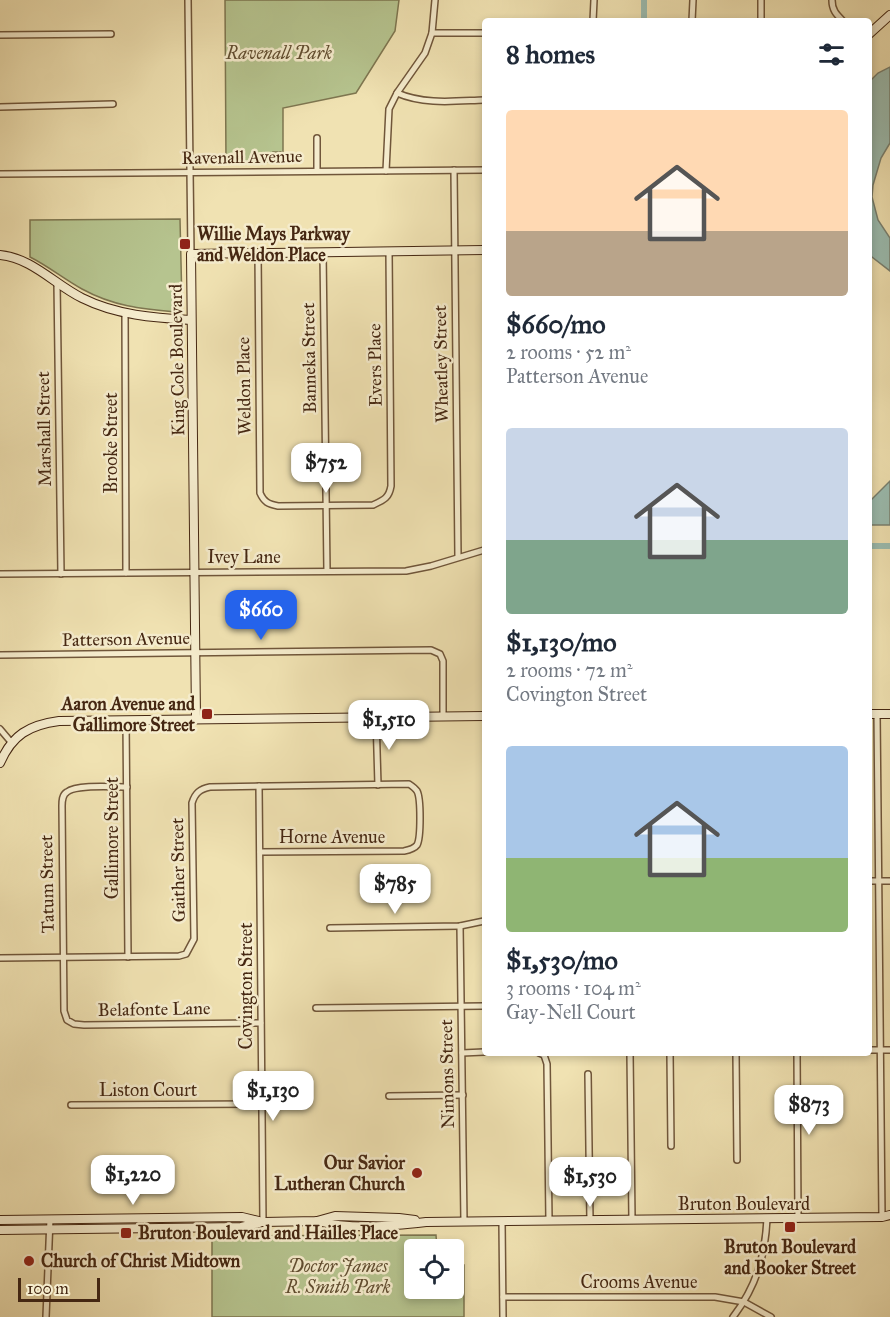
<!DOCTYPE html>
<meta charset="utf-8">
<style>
body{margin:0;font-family:"IM FELL Great Primer",serif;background:#f2f2f3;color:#1f2937;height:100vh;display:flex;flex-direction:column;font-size:22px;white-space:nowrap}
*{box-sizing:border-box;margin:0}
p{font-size:20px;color:#747a83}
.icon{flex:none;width:33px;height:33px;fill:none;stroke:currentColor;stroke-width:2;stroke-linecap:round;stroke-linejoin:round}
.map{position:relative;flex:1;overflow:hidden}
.details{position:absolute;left:482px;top:18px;width:390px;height:1038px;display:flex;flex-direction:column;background:#fff;border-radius:6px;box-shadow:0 3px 9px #0003}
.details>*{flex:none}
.buttons{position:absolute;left:404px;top:1239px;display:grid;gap:12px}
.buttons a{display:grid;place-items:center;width:60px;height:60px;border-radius:6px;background:#fff;box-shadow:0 3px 9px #0003;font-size:30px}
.scale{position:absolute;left:18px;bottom:15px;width:82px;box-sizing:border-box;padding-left:6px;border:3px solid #452712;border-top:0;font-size:16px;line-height:21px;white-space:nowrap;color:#452712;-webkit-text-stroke:4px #f5eccd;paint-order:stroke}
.price{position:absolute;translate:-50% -51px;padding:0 14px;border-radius:12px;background:#fff;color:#222;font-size:20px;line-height:39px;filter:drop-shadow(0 2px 3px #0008)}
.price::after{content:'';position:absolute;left:50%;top:36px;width:18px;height:14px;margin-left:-9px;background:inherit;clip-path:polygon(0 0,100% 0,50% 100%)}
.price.selected{background:#2563eb;color:#fff}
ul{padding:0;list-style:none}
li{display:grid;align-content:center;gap:12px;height:318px;padding:0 24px}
li span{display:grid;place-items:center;height:186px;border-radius:6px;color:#555}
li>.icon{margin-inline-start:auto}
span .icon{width:108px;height:108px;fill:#fffc;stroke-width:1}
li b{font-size:26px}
h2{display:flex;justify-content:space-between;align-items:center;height:72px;padding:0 24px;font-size:26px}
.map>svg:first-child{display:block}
.green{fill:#b6c48f;stroke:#7e7650;stroke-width:1.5}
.water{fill:#9bbdb1;stroke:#798171;stroke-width:1.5}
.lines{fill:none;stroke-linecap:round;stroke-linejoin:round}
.canal{stroke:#9bbdb1;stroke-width:6}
.street-casing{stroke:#70563a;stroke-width:8}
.secondary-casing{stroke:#452712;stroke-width:10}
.street{stroke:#f5eccd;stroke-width:5}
.secondary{stroke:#f5eccd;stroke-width:8}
.poi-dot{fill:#8f2418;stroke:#f5eccd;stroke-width:2}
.labels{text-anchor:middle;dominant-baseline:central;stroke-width:5;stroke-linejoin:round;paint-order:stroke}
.park-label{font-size:18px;font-style:italic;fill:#614e31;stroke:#f5eccd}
.street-label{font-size:18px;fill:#452712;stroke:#f5eccd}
.poi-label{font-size:18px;font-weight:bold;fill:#452712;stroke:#f5eccd;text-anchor:start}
</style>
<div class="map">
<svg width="890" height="1317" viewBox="0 0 890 1317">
<rect width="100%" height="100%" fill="#f0e2b2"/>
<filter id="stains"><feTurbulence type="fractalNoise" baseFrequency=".00333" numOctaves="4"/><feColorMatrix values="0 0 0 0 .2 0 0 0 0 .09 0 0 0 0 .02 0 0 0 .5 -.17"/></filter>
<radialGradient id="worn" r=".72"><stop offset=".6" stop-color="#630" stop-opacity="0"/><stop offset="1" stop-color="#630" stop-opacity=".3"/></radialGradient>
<g class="green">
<path d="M225,0H399L395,31L356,93L283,108V152H273V162L226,163Z"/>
<path d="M180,219L182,305L180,310L176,312C141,309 113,306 82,289C64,279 48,266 30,257V220Z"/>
<path d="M436,1235L437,1249L414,1250V1288H453V1265H464V1317H212V1236Z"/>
</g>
<g class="water">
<path d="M890,67V143L881,158L873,185L872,197L878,220L890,238V271L868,254L869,82L878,73Z"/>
<path d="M890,481V525H869V502Z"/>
</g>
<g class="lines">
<g class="canal">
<path d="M644,21V0"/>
<path d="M868,546H890"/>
</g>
<g class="street-casing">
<g id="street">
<path d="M188,0L191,254"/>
<path d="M832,0C832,10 836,14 843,21"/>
<path d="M593,21L594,0"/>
<path d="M692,21L693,0"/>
<path d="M761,21V0"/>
<path d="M432,33H484"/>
<path d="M0,35L111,34"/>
<path d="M397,93C425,105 455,101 484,100"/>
<path d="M0,107L113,104"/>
<path d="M317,138V171"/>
<path d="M454,170L458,557"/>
<path d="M386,171L389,109L397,93L425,53L432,33L435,0"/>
<path d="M0,174L484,170"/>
<path d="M323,252L327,571"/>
<path d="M258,253L260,493C264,502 268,504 278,506L373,505C384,500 389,498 391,486L389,251"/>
<path d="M57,283L61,574"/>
<path d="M125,313L126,573"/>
<path d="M0,574L406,571L431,566L484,550"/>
<path d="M0,655L431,650L440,654L443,661V717"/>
<path d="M877,714L882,1217"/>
<path d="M376,717L378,785"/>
<path d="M126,720L128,957"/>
<path d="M0,729L11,742"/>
<path d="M259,786L263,1222"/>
<path d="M127,787C113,787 77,784 67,792C62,795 62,801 62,806L64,1011L67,1020L74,1024L84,1025L261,1023"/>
<path d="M868,881H890"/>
<path d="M460,926L464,1222"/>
<path d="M330,928L460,926L484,921"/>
<path d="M0,958L179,956L186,954L194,939L192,803C195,793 200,789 210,787L409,784C412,786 415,788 417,791C421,798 421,838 417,845C414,849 409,850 404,851L260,852"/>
<path d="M316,1008L484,1006"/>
<path d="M868,1050H890"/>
<path d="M462,1053L484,1052"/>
<path d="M539,1053L544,1055L547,1064L549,1221"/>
<path d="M630,1053L632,1220"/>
<path d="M670,1053L671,1146"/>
<path d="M736,1053L737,1160"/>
<path d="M797,1053L798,1219"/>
<path d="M588,1074L590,1221"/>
<path d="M389,1096L463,1095"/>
<path d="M71,1105L261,1104"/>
<path d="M502,1222L503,1317"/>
<path d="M503,1297H715L744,1302L771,1317"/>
<path d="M46,1317L50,1219"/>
<path d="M733,1317C756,1287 765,1257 767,1219"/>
</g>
</g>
<g class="secondary-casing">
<g id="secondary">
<path d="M868,35L890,15"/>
<path d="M0,255C32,258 54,284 82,298C116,315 154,318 191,320"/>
<path d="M868,714H890"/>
<path d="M196,719L191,254L484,250"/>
<path d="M0,763C12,735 29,725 59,721L484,716"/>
<path d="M0,1220L242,1217L263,1222L317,1221L335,1216L399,1218L415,1220"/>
<path d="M317,1221C352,1230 391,1226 426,1222L882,1217L890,1215"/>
<path d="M0,1230L241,1227L259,1223"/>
</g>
</g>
<use href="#street" class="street"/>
<use href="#secondary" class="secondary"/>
</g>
<g class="poi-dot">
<rect x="179" y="238" width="12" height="12" rx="3"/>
<rect x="201" y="708" width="12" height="12" rx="3"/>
<circle cx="417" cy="1173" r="6"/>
<rect x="784" y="1221" width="12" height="12" rx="3"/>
<rect x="120" y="1227" width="12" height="12" rx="3"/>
<circle cx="29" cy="1261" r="6"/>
</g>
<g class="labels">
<g class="park-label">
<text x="279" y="53">Ravenall Park</text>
<text x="338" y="1266">Doctor James<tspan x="338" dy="21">R. Smith Park</tspan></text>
</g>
<g class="street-label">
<text transform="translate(242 157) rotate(-1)">Ravenall Avenue</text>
<text transform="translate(309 358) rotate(-91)">Banneka Street</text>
<text transform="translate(177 360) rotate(-91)">King Cole Boulevard</text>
<text transform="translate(441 364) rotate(-91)">Wheatley Street</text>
<text transform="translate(375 365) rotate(-91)">Evers Place</text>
<text transform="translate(244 386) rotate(-91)">Weldon Place</text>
<text transform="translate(44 429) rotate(-91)">Marshall Street</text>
<text transform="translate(111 443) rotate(-90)">Brooke Street</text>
<text x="244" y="557">Ivey Lane</text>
<text transform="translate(126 639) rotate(-1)">Patterson Avenue</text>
<text x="332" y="837">Horne Avenue</text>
<text transform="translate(112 838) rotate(-90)">Gallimore Street</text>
<text transform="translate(178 870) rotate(-91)">Gaither Street</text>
<text transform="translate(47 884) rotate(-91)">Tatum Street</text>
<text transform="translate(246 986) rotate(-90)">Covington Street</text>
<text transform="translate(154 1009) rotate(-1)">Belafonte Lane</text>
<text transform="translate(447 1074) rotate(-91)">Nimons Street</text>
<text x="148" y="1090">Liston Court</text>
<text x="744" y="1204">Bruton Boulevard</text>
<text x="639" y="1282">Crooms Avenue</text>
</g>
<g class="poi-label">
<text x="197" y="234">Willie Mays Parkway<tspan x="197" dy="21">and Weldon Place</tspan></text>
<text x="195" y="704" text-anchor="end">Aaron Avenue and<tspan x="195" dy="21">Gallimore Street</tspan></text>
<text x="405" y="1163" text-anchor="end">Our Savior<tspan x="405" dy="21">Lutheran Church</tspan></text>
<text x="138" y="1233">Bruton Boulevard and Hailles Place</text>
<text x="790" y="1247" text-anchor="middle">Bruton Boulevard<tspan x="790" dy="21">and Booker Street</tspan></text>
<text x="41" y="1261">Church of Christ Midtown</text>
</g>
</g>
<rect width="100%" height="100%" filter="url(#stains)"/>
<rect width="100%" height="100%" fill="url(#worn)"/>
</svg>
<div class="buttons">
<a><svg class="icon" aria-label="locate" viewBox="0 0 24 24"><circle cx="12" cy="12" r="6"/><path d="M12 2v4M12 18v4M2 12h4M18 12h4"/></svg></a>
</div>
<div class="scale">100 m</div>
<b class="price" style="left:326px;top:494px">$752</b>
<b class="price selected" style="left:261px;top:641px">$660</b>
<b class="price" style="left:389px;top:751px">$1,510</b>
<b class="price" style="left:395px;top:915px">$785</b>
<b class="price" style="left:273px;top:1122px">$1,130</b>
<b class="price" style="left:809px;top:1136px">$873</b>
<b class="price" style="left:133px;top:1206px">$1,220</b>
<b class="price" style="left:590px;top:1208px">$1,530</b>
<section class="details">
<h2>8 homes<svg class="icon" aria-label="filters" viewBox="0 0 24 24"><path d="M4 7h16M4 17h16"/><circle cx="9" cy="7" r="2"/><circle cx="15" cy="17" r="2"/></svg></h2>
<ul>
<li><span style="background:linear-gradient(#ffd9b3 65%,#b9a48a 0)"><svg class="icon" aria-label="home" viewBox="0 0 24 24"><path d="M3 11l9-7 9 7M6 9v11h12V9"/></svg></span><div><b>$660/mo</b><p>2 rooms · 52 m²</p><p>Patterson Avenue</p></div></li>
<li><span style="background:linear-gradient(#c9d6e8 60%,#7fa58c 0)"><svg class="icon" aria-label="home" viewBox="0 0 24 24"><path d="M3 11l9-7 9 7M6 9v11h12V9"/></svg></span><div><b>$1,130/mo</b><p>2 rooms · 72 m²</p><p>Covington Street</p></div></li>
<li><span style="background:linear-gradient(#a9c7e8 60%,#8fb573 0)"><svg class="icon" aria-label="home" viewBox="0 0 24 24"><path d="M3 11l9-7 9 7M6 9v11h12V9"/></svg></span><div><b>$1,530/mo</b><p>3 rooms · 104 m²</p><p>Gay-Nell Court</p></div></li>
</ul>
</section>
</div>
